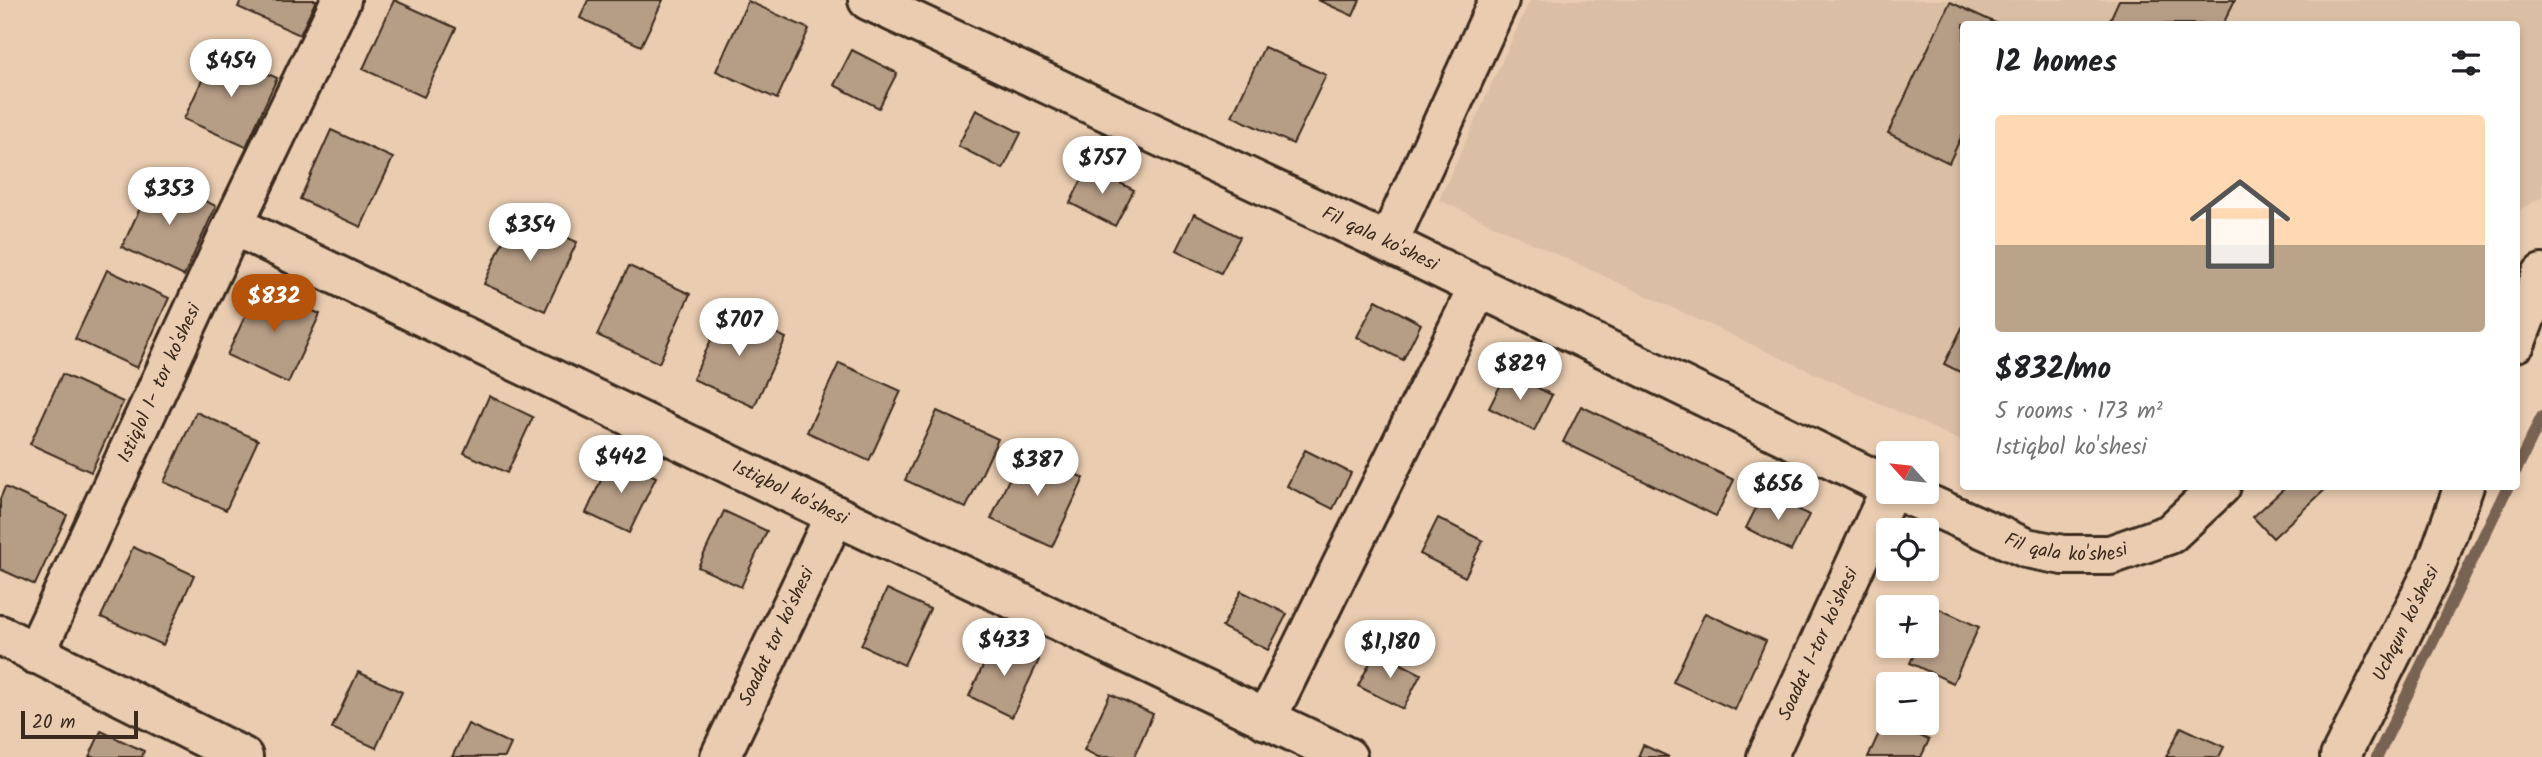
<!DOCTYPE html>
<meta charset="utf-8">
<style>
body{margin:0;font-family:Kalam,sans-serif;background:#f6f6f6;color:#202124;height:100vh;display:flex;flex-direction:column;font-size:26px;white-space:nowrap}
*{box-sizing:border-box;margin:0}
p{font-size:23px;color:#757577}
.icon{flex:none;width:38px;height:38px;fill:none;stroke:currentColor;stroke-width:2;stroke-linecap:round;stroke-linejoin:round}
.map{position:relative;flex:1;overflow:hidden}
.details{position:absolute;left:1960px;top:21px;width:560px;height:469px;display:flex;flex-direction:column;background:#fff;border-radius:7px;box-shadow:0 4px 10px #0003}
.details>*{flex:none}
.needle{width:46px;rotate:297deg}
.tools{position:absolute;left:1876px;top:441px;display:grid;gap:14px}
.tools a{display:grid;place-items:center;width:63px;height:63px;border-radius:7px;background:#fff;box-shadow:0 4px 10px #0003;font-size:35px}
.scale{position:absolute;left:21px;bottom:18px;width:117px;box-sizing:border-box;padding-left:7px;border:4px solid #3b2a1e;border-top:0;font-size:19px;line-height:24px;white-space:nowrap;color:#3b2a1e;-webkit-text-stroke:5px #eacdb1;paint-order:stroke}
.price{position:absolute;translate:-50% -60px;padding:0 16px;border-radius:24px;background:#fff;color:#222;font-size:23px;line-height:46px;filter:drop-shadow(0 2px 4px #0008)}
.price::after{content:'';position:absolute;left:50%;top:42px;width:21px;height:16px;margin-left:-10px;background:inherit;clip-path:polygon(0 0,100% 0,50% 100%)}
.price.on{background:#b45309;color:#fff}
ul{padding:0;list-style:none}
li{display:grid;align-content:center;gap:14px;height:371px;padding:0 35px}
li span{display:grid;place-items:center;height:217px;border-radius:7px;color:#555}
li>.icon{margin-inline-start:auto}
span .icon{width:126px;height:126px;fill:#fffc;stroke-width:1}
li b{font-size:30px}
h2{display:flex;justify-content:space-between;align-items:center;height:84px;padding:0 35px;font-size:30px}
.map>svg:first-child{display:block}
.built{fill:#dabfa4}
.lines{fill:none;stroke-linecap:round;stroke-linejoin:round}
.stream{stroke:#786352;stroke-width:12}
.building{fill:#b69d86;stroke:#3b2a1e;stroke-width:2}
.minor-casing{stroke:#3b2a1e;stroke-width:44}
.minor{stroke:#eacdb1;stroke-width:38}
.labels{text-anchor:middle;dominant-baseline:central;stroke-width:5;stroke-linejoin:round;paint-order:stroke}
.street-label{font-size:19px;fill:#3b2a1e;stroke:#eacdb1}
</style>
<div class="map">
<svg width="2542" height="757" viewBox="0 0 2542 757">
<rect width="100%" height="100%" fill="#eacdb1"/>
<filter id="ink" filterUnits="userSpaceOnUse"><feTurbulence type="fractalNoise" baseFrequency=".0143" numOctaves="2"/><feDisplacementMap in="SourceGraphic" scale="14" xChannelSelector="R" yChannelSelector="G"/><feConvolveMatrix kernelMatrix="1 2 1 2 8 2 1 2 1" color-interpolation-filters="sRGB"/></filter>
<g filter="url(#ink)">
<path class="built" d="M1530,0H2542V197L2517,211L2516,24H1964L1963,442L1439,200Z"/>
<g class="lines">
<g class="stream">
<path d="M2516,470L2542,417"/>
<path d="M2377,757L2508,486"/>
</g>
</g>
<g class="building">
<path d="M241,0H316L300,35L238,7Z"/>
<path d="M394,0L456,28L424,97L363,69Z"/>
<path d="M588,0H663L641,46L580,18Z"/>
<path d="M1318,0H1360L1353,16Z"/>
<path d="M2119,0H2235L2223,24H2108Z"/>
<path d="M748,1L809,29L777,99L716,71Z"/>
<path d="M1950,2L1998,24H1964V131L1949,163L1888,133Z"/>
<path d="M1264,47L1326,75L1293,144L1232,116Z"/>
<path d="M216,50L277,78L246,147L184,119Z"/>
<path d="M852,50L897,73L879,108L834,85Z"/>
<path d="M976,110L1021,133L1003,169L958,146Z"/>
<path d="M331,130L393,158L361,227L300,199Z"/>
<path d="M1088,167L1134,190L1115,226L1070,203Z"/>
<path d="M154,178L216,206L184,276L122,247Z"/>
<path d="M515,214L577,242L545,311L484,284Z"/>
<path d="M1194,214L1240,237L1221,273L1176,250Z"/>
<path d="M629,266L690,294L659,363L597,335Z"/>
<path d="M107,270L169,298L137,368L75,339Z"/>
<path d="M259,286L320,314L288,383L227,355Z"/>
<path d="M1376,300L1421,324L1403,360L1357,337Z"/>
<path d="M725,309L786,338L754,407L693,379Z"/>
<path d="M1964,324V374L1944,364Z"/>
<path d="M839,363L901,391L869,461L807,432Z"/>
<path d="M1507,372L1552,395L1534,431L1489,408Z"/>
<path d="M62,374L123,402L91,472L30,444Z"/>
<path d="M489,396L533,417L507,473L464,453Z"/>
<path d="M1581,406L1734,480L1716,516L1563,442Z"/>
<path d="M937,411L998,439L966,508L905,480Z"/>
<path d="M196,412L258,440L226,510L164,482Z"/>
<path d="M1022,450L1084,478L1052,547L991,519Z"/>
<path d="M1305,450L1351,473L1333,509L1287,486Z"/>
<path d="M612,456L656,477L629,533L586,513Z"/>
<path d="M2287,486H2329L2273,538L2253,517Z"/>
<path d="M5,487L67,515L35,585L0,569V499Z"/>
<path d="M1764,492L1809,515L1791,551L1746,528Z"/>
<path d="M724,511L767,531L741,587L698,567Z"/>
<path d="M1438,518L1483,541L1465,577L1420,554Z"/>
<path d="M133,547L194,575L163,645L101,617Z"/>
<path d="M887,589L930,609L904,665L861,645Z"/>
<path d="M1241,591L1287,614L1268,650L1222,627Z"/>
<path d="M1935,607L1979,627L1953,683L1910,663L1918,646H1927V626Z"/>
<path d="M1705,613L1766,641L1735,710L1673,682Z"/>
<path d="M995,640L1039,660L1012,717L969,696Z"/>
<path d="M1376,651L1421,674L1403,709L1358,686Z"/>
<path d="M358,672L402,692L376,748L332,728Z"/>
<path d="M1110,694L1153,714L1134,757H1098L1084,750Z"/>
<path d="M1885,720L1929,740L1921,757H1868Z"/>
<path d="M468,724L511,744L505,757H452Z"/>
<path d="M2181,727L2224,747L2219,757H2166Z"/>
<path d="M101,731L144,751L142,757H89Z"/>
<path d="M1643,745L1669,757H1638Z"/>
</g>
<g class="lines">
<g class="minor-casing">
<g id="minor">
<path id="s1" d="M868,0L1388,243L1888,486"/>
<path id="s2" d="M233,225L835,515L1347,757"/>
<path d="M1388,243L1499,0"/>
<path d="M2516,342L2542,274"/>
<path id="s3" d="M1901,492L2026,548L2063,555H2110L2170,534L2221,486"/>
<path d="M0,635L243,757"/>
<path id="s4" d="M35,654L233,225L341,0"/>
<path d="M1266,720L1479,286"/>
<path id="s5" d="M720,757L835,515"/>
<path id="s6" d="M1767,757L1889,492"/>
<path id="s7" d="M2340,757L2436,565L2464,486"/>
</g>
</g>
<use href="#minor" class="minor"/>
</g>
</g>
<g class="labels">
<g class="street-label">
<text stroke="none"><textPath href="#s1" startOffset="565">Fil qala ko'shesi</textPath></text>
<text stroke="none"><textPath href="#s4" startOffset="298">Istiqlol 1- tor ko'shesi</textPath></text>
<text stroke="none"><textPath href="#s2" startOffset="618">Istiqbol ko'shesi</textPath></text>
<text stroke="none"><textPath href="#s3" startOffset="177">Fil qala ko'shesi</textPath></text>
<text stroke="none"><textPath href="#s7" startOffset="149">Uchqun ko'shesi</textPath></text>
<text stroke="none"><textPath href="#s5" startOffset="133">Soadat tor ko'shesi</textPath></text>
<text stroke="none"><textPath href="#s6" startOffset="124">Soadat 1-tor ko'shesi</textPath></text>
</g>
</g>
</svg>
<div class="tools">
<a><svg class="needle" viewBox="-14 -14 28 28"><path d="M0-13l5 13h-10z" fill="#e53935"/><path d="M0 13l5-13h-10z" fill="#757577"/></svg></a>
<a><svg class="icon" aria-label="locate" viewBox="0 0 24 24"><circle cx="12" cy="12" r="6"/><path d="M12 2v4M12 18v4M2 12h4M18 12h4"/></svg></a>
<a>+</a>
<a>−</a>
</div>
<div class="scale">20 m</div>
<b class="price" style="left:231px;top:99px">$454</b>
<b class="price" style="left:1102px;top:196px">$757</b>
<b class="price" style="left:169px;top:227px">$353</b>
<b class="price" style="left:530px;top:263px">$354</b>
<b class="price on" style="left:274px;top:334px">$832</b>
<b class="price" style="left:739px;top:358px">$707</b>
<b class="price" style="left:1520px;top:402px">$829</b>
<b class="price" style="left:621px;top:495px">$442</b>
<b class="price" style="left:1037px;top:498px">$387</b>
<b class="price" style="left:1778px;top:522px">$656</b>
<b class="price" style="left:1004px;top:678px">$433</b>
<b class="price" style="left:1390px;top:680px">$1,180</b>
<section class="details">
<h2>12 homes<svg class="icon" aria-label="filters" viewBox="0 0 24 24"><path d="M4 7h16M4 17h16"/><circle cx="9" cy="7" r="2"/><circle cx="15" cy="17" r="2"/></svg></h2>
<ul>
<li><span style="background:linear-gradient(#ffd9b3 60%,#b9a48a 0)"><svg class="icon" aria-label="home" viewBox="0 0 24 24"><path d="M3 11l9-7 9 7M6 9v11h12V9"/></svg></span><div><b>$832/mo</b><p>5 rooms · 173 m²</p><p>Istiqbol ko'shesi</p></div></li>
</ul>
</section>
</div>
